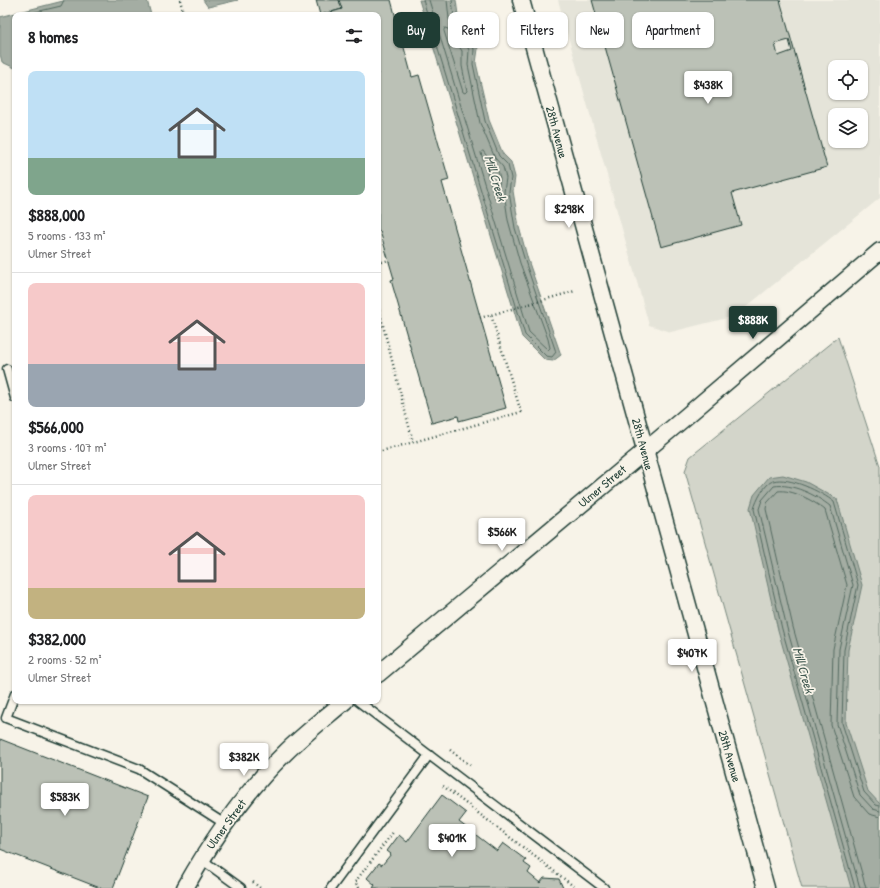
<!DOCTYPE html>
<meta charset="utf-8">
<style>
body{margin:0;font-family:"Patrick Hand",sans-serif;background:#f2f2f2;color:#202124;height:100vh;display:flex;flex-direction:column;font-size:15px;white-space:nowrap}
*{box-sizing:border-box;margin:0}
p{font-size:13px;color:#757577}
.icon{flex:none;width:22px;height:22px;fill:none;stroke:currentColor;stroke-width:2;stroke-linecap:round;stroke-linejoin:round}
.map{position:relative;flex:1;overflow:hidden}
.drawer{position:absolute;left:12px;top:12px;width:369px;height:692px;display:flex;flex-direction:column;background:#fff;border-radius:8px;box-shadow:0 1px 3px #0004}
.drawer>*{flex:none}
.banner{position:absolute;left:393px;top:12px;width:380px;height:36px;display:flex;gap:8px}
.fabs{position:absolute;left:828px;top:60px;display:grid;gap:8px}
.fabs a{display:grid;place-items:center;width:40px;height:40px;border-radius:8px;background:#fff;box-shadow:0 1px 3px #0004;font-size:20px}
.price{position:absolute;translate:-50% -34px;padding:0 9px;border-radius:4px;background:#fff;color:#222;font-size:13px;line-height:26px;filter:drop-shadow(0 1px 2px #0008)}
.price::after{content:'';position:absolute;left:50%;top:24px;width:12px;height:9px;margin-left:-6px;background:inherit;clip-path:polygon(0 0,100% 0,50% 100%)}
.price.active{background:#1f3d34;color:#fff}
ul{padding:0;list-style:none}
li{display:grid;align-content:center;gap:8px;height:212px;padding:0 16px}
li+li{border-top:1px solid #e0e0e0}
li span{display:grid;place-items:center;height:124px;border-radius:8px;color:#555}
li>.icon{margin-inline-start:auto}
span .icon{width:72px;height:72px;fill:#fffc;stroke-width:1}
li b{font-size:17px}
h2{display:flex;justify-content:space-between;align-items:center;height:48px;padding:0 16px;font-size:17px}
.chip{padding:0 14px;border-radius:8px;background:#fff;box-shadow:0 1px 3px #0004;font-size:14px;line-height:36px}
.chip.active{background:#1f3d34;color:#fff}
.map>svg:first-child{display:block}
.built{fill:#e5e4d9;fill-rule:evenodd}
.green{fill:#d3d5ca;stroke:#79897f}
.water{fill:#a4ada3;stroke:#6f8077}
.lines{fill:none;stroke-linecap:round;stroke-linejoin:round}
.shore{stroke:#546a60;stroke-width:1}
.building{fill:#bbc1b6;stroke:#1f3d34;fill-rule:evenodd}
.lane-casing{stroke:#1f3d34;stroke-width:11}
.street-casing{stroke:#1f3d34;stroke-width:19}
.path{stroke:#1f3d34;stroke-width:2.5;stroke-dasharray:1 3;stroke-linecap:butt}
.lane{stroke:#f7f3e8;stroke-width:8}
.street{stroke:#f7f3e8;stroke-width:16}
.labels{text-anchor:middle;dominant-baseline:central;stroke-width:3.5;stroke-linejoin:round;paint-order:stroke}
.street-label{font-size:12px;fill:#1f3d34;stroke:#f7f3e8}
.water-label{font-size:13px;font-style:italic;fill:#405950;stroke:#f7f3e8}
</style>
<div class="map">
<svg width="880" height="888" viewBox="0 0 880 888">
<rect width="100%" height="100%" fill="#f7f3e8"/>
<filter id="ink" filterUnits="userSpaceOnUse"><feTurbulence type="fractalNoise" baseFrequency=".025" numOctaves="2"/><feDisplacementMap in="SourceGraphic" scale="8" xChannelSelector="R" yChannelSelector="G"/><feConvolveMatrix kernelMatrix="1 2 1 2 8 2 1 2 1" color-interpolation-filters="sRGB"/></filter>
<g filter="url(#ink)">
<path class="built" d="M558,0H880V198L735,316L671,332L649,325ZM835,67H861V93H835ZM835,115H861V141H835Z"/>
<path class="green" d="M838,337L880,466V888H802L685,471L690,457Z"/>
<g class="water">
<path d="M67,0H147L151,15H15V68L2,62L0,54V17Z"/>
<path d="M203,0H238L208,7Z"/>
<path d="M419,0H456L458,15L466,31L473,38L478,49L476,63L489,120L503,154L511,162L515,177L513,191L519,227L528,260L561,355L553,361L545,360L522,337Z"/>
<path d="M783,475L806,482L837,499L862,585L848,650L846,723L868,791L880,804V888H851L778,630L750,508L754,495L769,477Z"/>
</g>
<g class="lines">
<g class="shore">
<path d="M423,0L525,335L546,356L552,357L556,352L525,261L515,228L509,192L511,178L508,165L499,156L485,121L473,64L474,49L470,41L462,33L454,17L452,0"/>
<path d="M429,0L529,332L548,350L550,348L548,339L520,263L508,220L504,192L506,178L503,167L495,158L480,123L468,65L469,50L466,44L458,35L449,19L447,0"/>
<path d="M23,15L61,6L64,0"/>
<path d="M445,28L448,29L462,51V66L467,91L465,93L463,92L444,31Z"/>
<path d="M483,151L498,171L500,178L497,199L495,198L481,153Z"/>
<path d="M855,888L782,629L754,509C756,501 765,483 773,481C789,476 822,492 834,502L858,585L844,650L842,723L864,792L876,805L880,806"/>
<path d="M860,888L787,628L759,509L762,500L774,486C792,483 816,495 830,506L853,585L839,649L837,724L860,795L873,809L880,811"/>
<path d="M866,888L793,627L766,509L767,503L778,491C792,489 814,501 825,510L847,585L833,649L831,725L854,797L869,814L880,817"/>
</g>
</g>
<g class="building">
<path d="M316,0H339L342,9L320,15Z"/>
<path d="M339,0H391L412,77L419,75L449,180L442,182L506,408L459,421L458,416L432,423L391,280L394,279L380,231H378V15H322L342,9Z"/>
<path d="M592,0H780L827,167L732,193L741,225L661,247ZM789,40L792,51L778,56L775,44Z"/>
<path d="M0,739L148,797L113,888H100L0,849Z"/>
<path d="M442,795L466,813L459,822L497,851L503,843L526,860L524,863L531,868L528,873L540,883L544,878L559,879L563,888H373L375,885L367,878L379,863L382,865L391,854L387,851L399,835L407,842Z"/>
</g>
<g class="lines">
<g class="lane-casing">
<g id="lane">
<path d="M7,369L15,398"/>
<path d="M15,694L6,718L139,769L225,824"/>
<path d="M358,701L604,888"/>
<path d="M201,859L241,888"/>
<path d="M331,888L429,755"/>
</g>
</g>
<g class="street-casing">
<g id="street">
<path d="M521,0L766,888"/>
<path d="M378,674L676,425L880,251"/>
<path d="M185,888C212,840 245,792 285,753C304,734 325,718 345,701"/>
</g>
</g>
<g class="path">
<path d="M180,0L184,15"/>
<path d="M378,263L389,260"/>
<path d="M378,306L413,442"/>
<path d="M480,318L575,291"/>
<path d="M378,452L521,412L491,315"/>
<path d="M450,750L471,766"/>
<path d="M443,786L576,888"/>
<path d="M253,882L260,888"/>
<path d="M359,888L355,882L394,831"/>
</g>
<use href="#lane" class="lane"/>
<use href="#street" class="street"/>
</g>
</g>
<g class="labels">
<g class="street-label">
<text transform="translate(557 132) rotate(75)">28th Avenue</text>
<text transform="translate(643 444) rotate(75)">28th Avenue</text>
<text transform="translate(602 486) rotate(-40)">Ulmer Street</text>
<text transform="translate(730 756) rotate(74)">28th Avenue</text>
<text transform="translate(226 824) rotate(-54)">Ulmer Street</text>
</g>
<g class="water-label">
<text transform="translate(496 178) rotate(73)">Mill Creek</text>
<text transform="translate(804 670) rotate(74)">Mill Creek</text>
</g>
</g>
</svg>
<div class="fabs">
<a><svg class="icon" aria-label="locate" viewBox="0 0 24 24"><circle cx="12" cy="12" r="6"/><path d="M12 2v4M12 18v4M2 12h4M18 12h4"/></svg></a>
<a><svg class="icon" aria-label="layers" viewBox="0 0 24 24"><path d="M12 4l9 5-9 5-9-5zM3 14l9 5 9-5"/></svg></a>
</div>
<b class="price" style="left:708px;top:105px">$438K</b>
<b class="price" style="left:569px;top:229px">$298K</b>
<b class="price active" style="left:753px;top:340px">$888K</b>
<b class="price" style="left:502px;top:552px">$566K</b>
<b class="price" style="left:692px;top:673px">$407K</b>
<b class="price" style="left:244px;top:777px">$382K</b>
<b class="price" style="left:65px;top:817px">$583K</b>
<b class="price" style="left:452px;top:858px">$401K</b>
<div class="banner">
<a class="chip active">Buy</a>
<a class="chip">Rent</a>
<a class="chip">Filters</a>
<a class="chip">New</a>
<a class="chip">Apartment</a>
</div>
<section class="drawer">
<h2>8 homes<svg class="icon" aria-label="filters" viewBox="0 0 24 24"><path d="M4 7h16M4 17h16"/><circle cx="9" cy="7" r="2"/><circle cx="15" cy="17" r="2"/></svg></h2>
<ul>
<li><span style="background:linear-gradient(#bfe0f5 70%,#7fa58c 0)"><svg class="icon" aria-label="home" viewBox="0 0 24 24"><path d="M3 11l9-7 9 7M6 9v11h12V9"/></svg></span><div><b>$888,000</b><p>5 rooms · 133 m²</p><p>Ulmer Street</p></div></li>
<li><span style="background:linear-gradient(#f6c9c9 65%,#9aa5b1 0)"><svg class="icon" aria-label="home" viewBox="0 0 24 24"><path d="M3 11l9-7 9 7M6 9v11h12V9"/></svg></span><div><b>$566,000</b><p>3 rooms · 107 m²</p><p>Ulmer Street</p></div></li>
<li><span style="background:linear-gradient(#f6c9c9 75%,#c2b280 0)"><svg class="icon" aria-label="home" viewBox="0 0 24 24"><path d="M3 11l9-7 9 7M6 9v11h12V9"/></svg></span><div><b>$382,000</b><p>2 rooms · 52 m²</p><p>Ulmer Street</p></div></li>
</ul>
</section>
</div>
